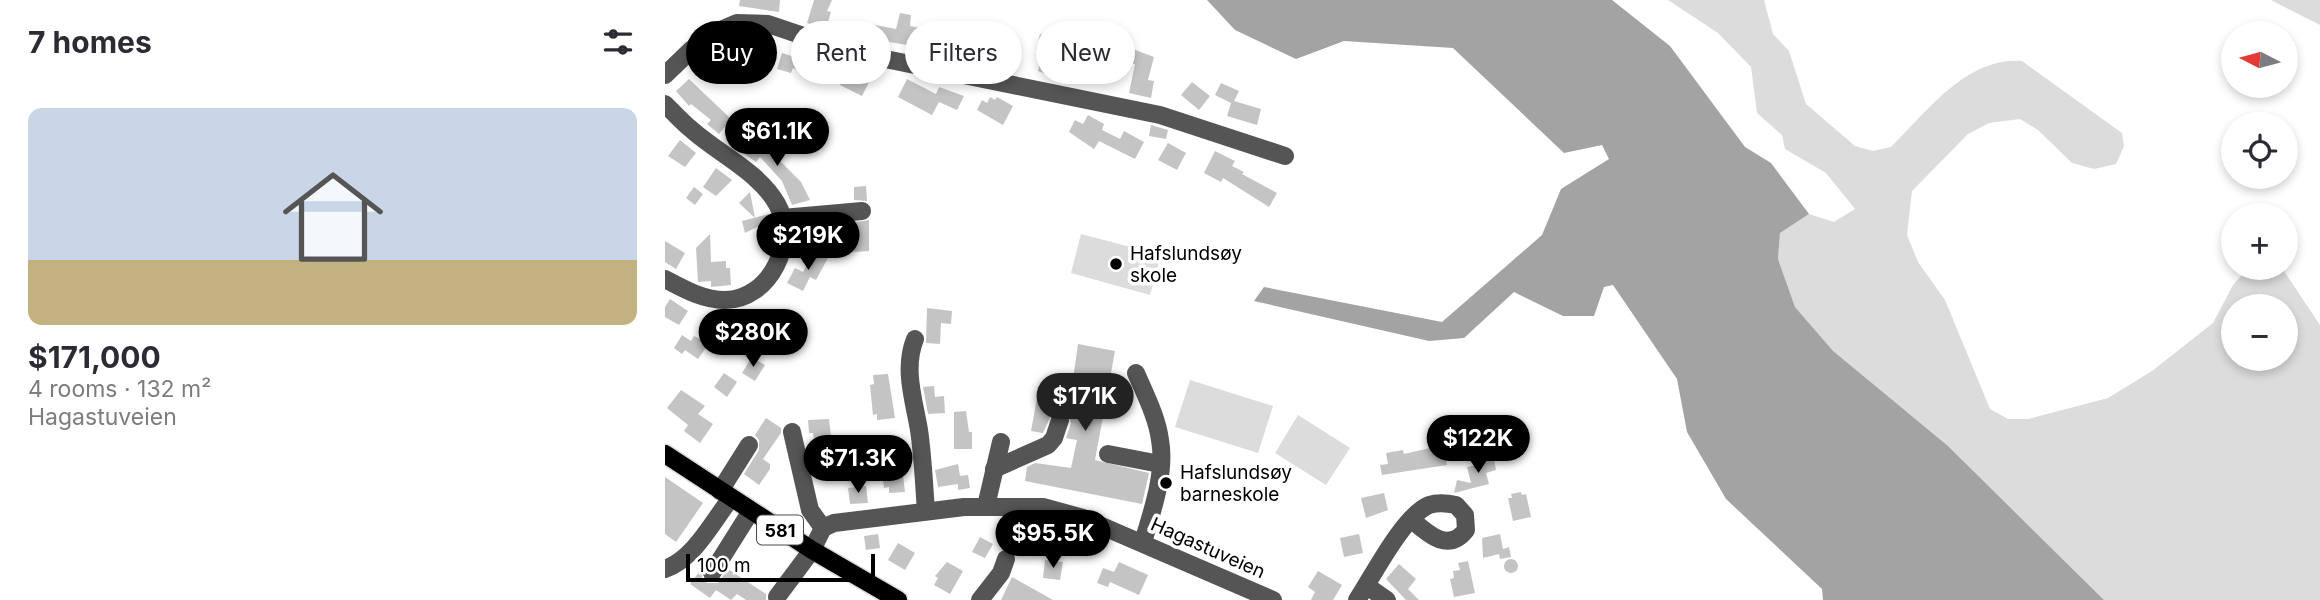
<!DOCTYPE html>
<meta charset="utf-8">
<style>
body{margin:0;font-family:Inter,sans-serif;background:#f7f7f7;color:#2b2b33;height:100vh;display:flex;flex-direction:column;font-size:26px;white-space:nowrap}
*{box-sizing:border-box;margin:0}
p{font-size:23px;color:#7c7c81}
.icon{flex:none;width:38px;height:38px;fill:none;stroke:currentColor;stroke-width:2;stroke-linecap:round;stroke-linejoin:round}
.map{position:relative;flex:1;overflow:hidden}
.sheet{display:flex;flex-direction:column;background:#fff;width:665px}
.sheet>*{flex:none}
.hud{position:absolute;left:21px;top:21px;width:665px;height:63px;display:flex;gap:14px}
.needle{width:46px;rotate:276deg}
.fabs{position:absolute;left:1556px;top:21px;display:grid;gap:14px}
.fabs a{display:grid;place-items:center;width:77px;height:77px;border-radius:50%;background:#fff;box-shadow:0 4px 10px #0003;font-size:35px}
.scale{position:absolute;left:21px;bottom:18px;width:189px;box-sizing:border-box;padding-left:7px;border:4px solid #000;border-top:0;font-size:19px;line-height:24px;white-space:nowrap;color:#000;-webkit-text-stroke:5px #fff;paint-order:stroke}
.price{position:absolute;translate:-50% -60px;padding:0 16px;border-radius:24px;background:#000;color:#fff;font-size:23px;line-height:46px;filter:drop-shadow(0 2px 4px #0008)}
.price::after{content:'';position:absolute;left:50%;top:42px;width:21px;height:16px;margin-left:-10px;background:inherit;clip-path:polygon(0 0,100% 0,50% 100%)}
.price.current{background:#222;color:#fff}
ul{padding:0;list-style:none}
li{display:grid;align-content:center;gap:14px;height:371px;padding:0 28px}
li+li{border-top:2px solid #e1e1e2}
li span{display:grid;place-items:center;height:217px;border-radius:14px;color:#555}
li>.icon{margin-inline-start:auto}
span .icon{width:126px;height:126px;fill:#fffc;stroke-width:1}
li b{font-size:30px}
h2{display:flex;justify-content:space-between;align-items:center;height:84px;padding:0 28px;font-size:30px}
.pill{padding:0 24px;border-radius:32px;background:#fff;box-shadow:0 4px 10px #0003;font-size:24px;line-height:63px}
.pill.current{background:#000;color:#fff}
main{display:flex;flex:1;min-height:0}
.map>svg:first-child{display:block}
.green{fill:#dcdcdc;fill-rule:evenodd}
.water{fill:#a3a3a3}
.building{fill:#c4c4c4}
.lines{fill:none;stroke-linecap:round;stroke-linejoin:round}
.major-casing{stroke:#dbdbdb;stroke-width:21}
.minor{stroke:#555;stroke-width:18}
.major{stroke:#000;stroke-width:18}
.poi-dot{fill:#000;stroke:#fff;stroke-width:2.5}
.labels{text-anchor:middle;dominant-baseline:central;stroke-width:7;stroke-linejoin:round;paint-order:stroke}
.shield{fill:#fff;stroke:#4c4c4c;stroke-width:2}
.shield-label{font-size:18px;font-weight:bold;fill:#000}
.poi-label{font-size:19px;fill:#000;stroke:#fff;text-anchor:start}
.street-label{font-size:19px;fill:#000;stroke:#fff}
</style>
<main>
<section class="sheet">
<h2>7 homes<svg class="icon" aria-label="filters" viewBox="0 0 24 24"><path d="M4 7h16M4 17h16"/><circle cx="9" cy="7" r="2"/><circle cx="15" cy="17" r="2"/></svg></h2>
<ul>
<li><span style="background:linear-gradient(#c9d6e8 70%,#c2b280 0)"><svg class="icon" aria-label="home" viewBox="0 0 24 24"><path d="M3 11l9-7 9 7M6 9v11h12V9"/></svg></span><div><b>$171,000</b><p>4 rooms · 132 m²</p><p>Hagastuveien</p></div></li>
</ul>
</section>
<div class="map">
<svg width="1655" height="600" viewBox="0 0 1655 600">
<rect width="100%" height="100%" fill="#fff"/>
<g class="green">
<path d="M1003,0H1099L1108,34L1124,51L1141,104L1190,146L1208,151L1226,147C1263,111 1301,57 1357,61L1457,133L1459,146L1451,164L1429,169L1407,163L1373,130L1355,119L1324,123L1303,134L1247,191L1242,235L1253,262L1280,300L1325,409L1343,419H1363L1443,398L1487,371L1548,323L1568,285L1583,268H1617L1655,325V600H1439L1283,446L1168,352L1130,307L1113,259L1115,233L1144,214L1169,222L1190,209L1161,173L1120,149L1117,135L1092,113L1086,67L1053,33ZM1568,306H1620V359H1568Z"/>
<path d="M1606,0H1655V25Z"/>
<path d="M416,234L496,255L485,295L406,273Z"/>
<path d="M525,380L608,406L593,453L510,427Z"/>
<path d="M633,415L685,448L661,485L610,453Z"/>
</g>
<path class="water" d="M542,0H947L1005,46L1080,147L1106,163L1144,214L1115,233L1113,259L1130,307L1168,351L1283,446L1439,600H1158L1157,589L1061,499L1022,432L1012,379L948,285L939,287L929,316H898L849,292L799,338L764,341L589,301L599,287L777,322L877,235L896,189L944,159L937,145L899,153L788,48L679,41L631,59L570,30Z"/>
<g class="building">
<path d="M75,0H115L114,12L74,6Z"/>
<path d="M149,0H167L162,11L166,12L161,29L142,23Z"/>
<path d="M235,13L246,15L245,26L304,37L299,60L281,56L282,52L190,36L194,22L231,29Z"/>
<path d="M326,29L348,33L343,56L327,53L328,44L323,43Z"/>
<path d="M418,32L429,34L425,58L440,60L437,76L398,67L395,79L373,71L377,52L371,50L375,34L390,37L386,53L406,58L408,48L416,49Z"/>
<path d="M85,35L99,43L89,62L61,51L65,42L79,47Z"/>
<path d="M465,48L489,57L483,80L489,81L486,98L464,93L470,64L462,62Z"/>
<path d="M117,53L142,61L144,57L152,59L164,65L158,75L152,71L148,79L128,68L126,73L112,69Z"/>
<path d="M179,64L208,74L197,96L175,85L176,81L171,78Z"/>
<path d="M24,79L66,119L54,134L42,124L46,120L26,104L24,106L11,91Z"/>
<path d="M242,79L271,94L274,87L299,96L292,110L274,102L267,115L233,97Z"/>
<path d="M527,82L545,96L534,110L516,95Z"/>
<path d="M556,83L574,91L569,101L596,109L592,125L562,116L566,103L550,95Z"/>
<path d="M325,97L330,100L332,97L348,106L338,125L312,110L317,100L322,103Z"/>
<path d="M93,108L109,125L98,135L88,126L93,122L86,114Z"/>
<path d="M423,115L439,124L437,130L455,139L459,131L479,142L470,159L434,141L429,149L404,132L410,120L418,124Z"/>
<path d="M486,125L503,130L501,139L484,136Z"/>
<path d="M91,133L111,148L107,153L136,182L145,200L127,205L117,181L95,157L91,162L77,152Z"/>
<path d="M15,140L31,153L20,167L3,156Z"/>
<path d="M503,143L521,153L512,170L493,160Z"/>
<path d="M550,151L570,161L567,166L579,172L577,174L612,193L604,207L558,178L556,182L539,173Z"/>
<path d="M51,168L67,180L51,196L38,187Z"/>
<path d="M201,186L202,201L189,200V187Z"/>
<path d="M29,187L38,194L30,205L21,198Z"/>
<path d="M85,192L90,218L74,203Z"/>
<path d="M104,214L106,220L80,233L77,221Z"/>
<path d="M204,220V251L189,252L185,223Z"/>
<path d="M136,228H152L151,244H136Z"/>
<path d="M45,234L46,262L61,261V268H65L66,285L46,287V281L33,282L31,248Z"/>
<path d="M0,241L20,253L11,269L0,262Z"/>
<path d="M148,254H165L151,280L145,277L138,291L122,283L130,268L138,272Z"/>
<path d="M5,299L23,311L14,325L0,317V307Z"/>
<path d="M262,308L287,311L286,324L276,323L275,344L261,343Z"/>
<path d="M94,322V340L77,341V323Z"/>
<path d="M17,335L26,341L29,336L44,343L33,359L20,350L17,354L9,348Z"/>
<path d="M413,344L450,351L430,460L484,473L477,504L360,481L362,467L370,463L406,468L412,440L401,438L406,423L403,412L393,409L388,411L378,433L366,431L374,387L406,393Z"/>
<path d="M87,357L100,365L90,381L77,373Z"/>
<path d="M59,373L72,382L62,397L49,387Z"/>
<path d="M223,374L230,418L212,420V414L208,415L205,385L209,384L208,375Z"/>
<path d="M269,386L270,397L279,396L280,413L263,414L258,387Z"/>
<path d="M16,390L40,406L33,414L48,424L35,443L19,431L23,425L2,408Z"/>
<path d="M301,411L304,432H307V449H289V412Z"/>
<path d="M101,418L116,428V433L98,459L105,464V469L94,485L79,474L94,450V440L90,435Z"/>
<path d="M164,419L166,436L149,438L148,433H144L143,420Z"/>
<path d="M194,437L195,451L178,452L177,439Z"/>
<path d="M220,442V445L231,444L232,460L236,459L240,492L224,493V487L219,488L215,459L208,460L207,444Z"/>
<path d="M778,445L782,465L717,475L715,465L723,464L721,453L738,450L739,454Z"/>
<path d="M828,454L831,470L821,473L824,484L789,493L792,480L806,483L802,467L818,464L817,457Z"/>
<path d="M293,464L295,476L303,475L305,488L293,490V484L273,487L270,470Z"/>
<path d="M0,477L38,503L11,542L0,534Z"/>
<path d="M201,486L203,503L185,504L183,488Z"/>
<path d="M856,492L857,495L861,494L866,517L848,521L843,498H847L846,494Z"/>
<path d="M719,493L723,510L701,518L696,498Z"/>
<path d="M340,533L353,538L348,549L335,543Z"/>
<path d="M213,534L215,548L201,550L199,536Z"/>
<path d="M694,534L698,553L679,557L675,538Z"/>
<path d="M835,534L838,549L844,547L846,557L835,559L834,554L818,558L817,538Z"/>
<path d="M315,537L328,544L320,558L307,552Z"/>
<path d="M233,543L250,553L240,570L223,560Z"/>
<circle cx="846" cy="566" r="7"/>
<path d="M380,560L398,562L395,580L378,578Z"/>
<path d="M803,561L810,593L789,597L785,579L789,578L788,571L795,570L793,563Z"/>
<path d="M282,562L298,571L285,594L269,585L273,578L270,576Z"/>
<path d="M454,562L483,575L474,595L445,582L443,587L432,583L438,568L449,572Z"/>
<path d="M734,564L751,579L743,589L754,600H741L721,579Z"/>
<path d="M37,568V578L42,583H53L63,569L101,594V600H81L72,594L66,600L51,590L45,598L25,584Z"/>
<path d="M653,571L677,585L668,600H646L650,592L643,587Z"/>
<path d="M347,577L388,600H336Z"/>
</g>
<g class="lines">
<g class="major-casing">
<path id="major" d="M0,454L147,550L233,600"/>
</g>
<g class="minor">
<path d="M0,75L27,49L51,32L72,23L103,24L186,52L495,115L620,156"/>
<path d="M0,104C9,113 17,122 27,130C54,154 94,172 112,204C133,241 105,300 60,300C38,300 19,289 0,279"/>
<path d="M118,218L197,211"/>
<path d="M250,339C238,369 249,400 254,430C258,457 259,485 261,511"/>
<path d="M471,373C480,394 492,417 495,440C501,472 487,512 478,542"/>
<path d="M127,432L145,510L158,528"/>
<path d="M443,454L495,464"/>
<path d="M329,469L383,445L389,438L395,420"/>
<path d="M55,491L84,445"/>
<path d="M321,506L336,442"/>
<path d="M0,569C29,559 48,521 66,498"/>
<path d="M47,573L86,511"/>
<path d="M702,586L722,600"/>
<path d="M112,597L147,550L158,528L169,523L299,507H378L418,518L608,600"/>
<path d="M315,600L336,573L341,559"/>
<path d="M692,600C708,576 738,516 764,505C773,502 782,503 791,505L800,515L801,530C783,553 763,534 747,520"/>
</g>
<use href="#major" class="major"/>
</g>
<g class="poi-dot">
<circle cx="451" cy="264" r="7"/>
<circle cx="501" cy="483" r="7"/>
</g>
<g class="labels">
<rect class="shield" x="92" y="515.5" width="46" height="29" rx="5"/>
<g class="shield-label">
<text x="115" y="530">581</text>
</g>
<g class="poi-label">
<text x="465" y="253">Hafslundsøy<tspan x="465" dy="22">skole</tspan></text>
<text x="515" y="472">Hafslundsøy<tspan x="515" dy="22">barneskole</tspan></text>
</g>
<g class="street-label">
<text transform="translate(543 548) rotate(24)">Hagastuveien</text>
</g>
</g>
</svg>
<div class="fabs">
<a><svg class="needle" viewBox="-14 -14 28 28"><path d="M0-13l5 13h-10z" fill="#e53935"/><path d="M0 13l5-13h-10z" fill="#7c7c81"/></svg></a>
<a><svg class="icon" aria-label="locate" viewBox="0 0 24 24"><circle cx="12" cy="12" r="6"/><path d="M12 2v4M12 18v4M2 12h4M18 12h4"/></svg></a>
<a>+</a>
<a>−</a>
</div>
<div class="scale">100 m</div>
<b class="price" style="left:112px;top:168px">$61.1K</b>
<b class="price" style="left:143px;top:272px">$219K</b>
<b class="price" style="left:88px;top:369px">$280K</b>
<b class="price current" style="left:420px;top:433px">$171K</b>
<b class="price" style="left:813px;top:475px">$122K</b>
<b class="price" style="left:193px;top:495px">$71.3K</b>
<b class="price" style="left:388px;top:570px">$95.5K</b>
<div class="hud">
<a class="pill current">Buy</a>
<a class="pill">Rent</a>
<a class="pill">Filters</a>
<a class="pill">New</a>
</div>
</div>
</main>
